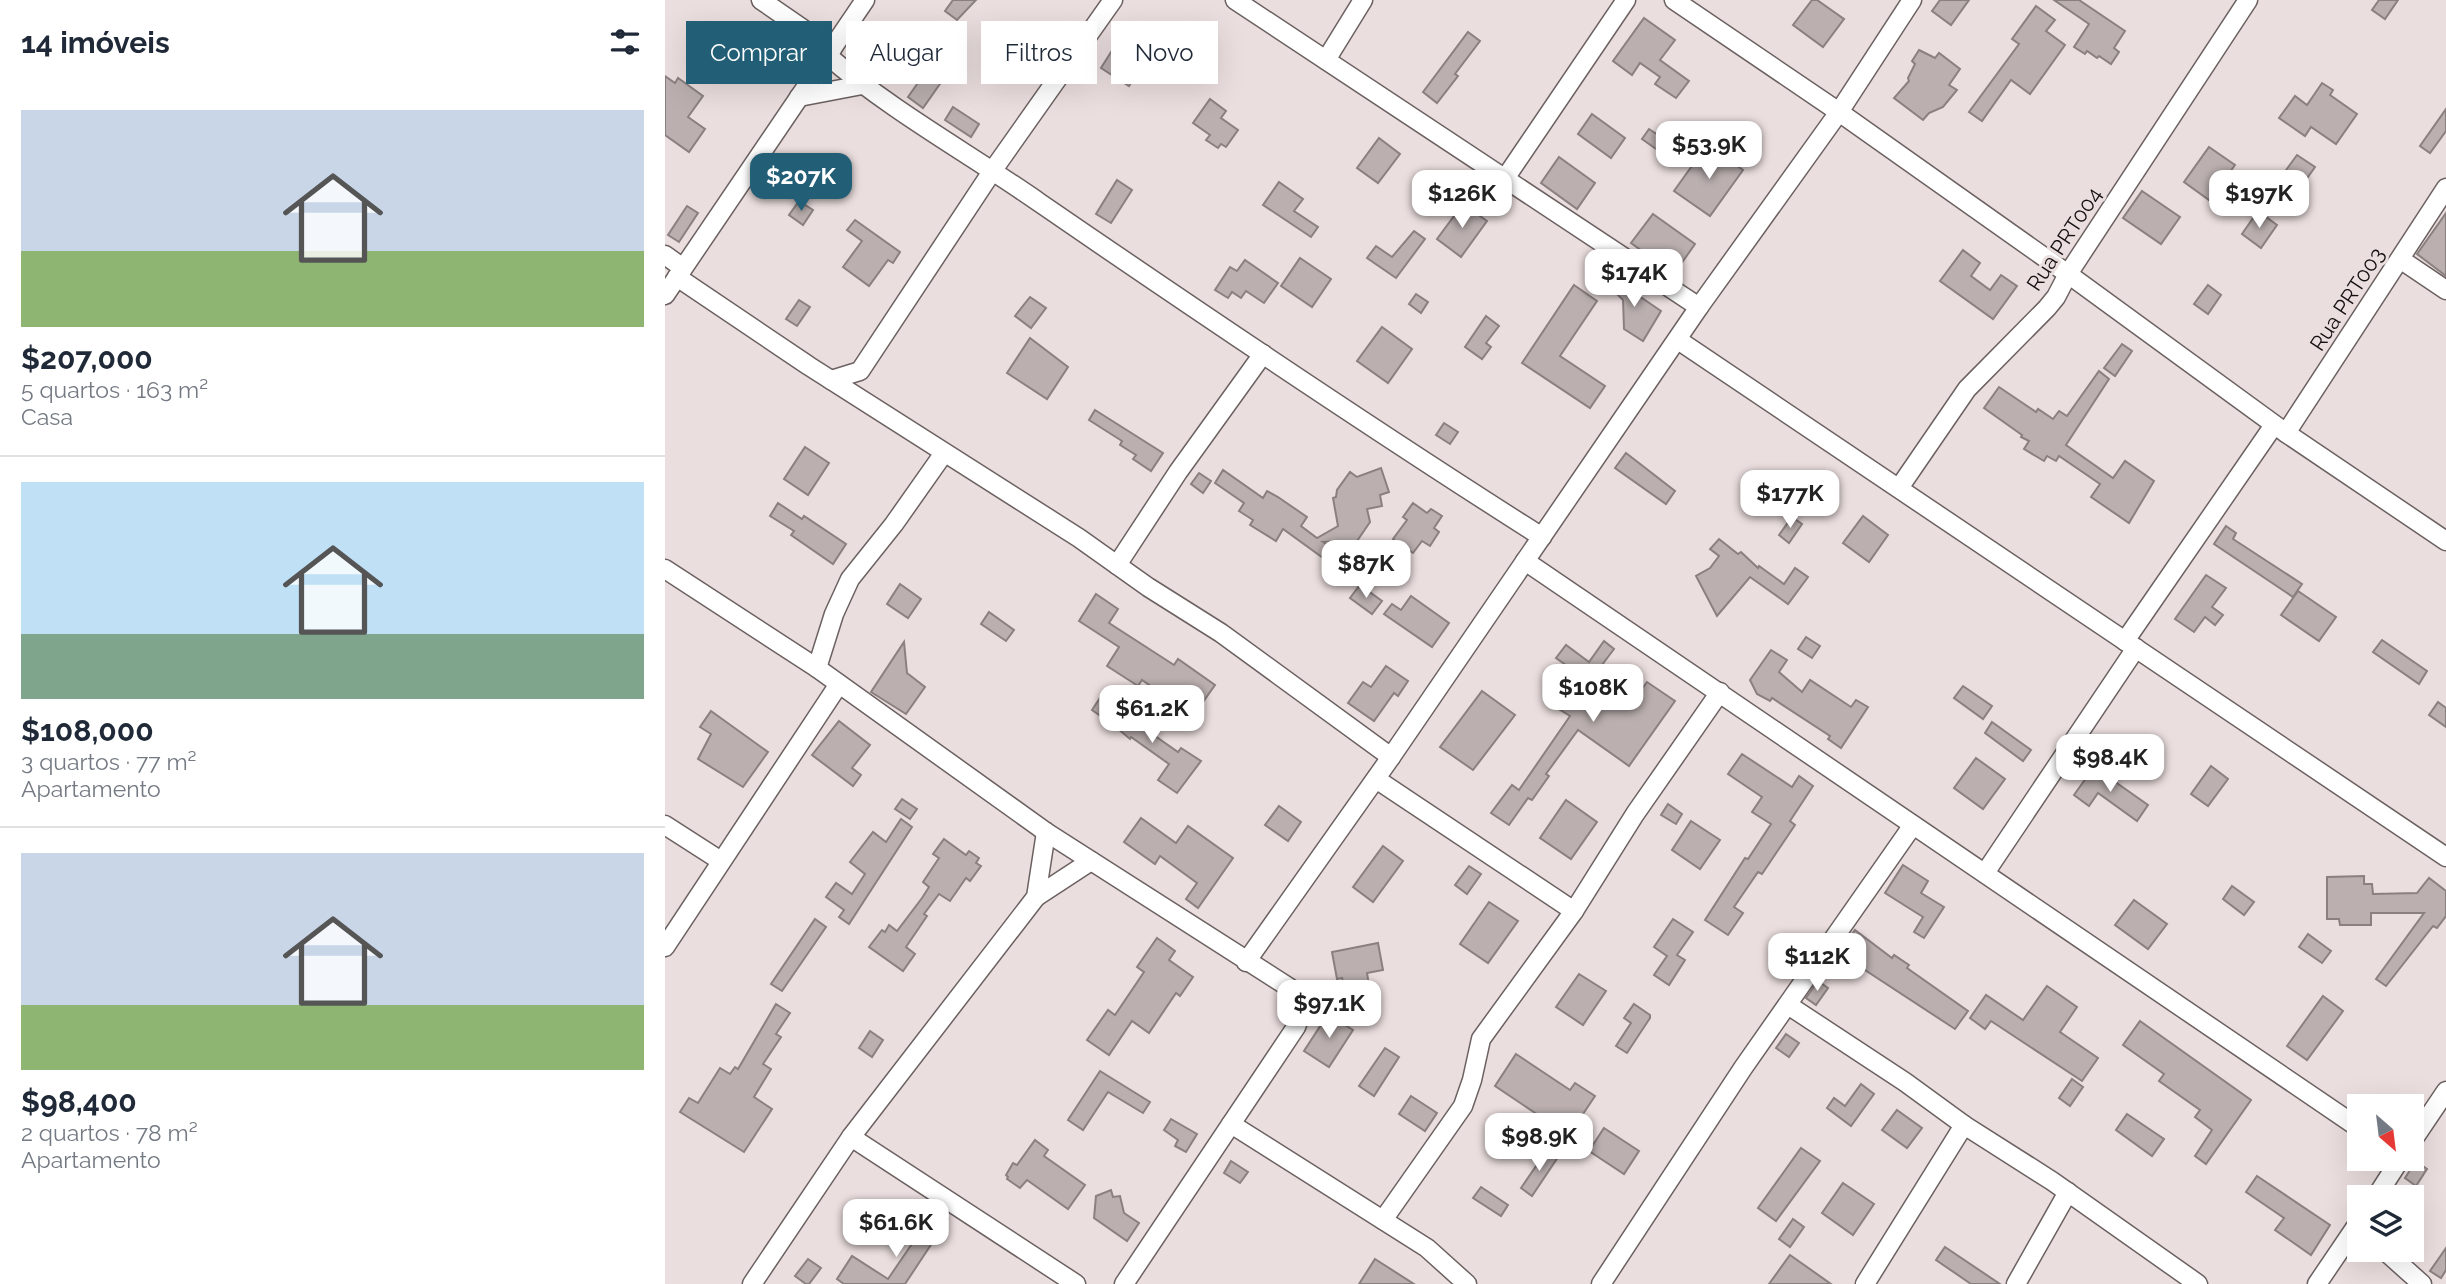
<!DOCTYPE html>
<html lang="pt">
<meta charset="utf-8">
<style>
body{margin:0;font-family:Raleway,sans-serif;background:#f2f2f3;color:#1f2937;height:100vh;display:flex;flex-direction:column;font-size:26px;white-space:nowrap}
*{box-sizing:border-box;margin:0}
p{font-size:23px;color:#747a83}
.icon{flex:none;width:38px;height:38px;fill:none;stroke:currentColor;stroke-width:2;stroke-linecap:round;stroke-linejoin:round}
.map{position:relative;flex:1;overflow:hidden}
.drawer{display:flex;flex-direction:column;background:#fff;width:665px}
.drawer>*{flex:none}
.guide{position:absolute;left:21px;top:21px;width:665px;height:63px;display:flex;gap:14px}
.needle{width:46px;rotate:152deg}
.buttons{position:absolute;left:1682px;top:1094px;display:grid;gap:14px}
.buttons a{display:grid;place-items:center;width:77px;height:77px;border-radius:0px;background:#fff;box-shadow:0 7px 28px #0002;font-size:35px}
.price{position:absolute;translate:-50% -60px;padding:0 16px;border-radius:14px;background:#fff;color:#222;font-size:23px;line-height:46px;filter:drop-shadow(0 2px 4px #0008)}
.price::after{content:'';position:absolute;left:50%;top:42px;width:21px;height:16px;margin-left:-10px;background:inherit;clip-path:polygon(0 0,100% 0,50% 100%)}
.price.selected{background:#225f76;color:#fff}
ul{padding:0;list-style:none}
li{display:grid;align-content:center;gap:14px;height:371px;padding:0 21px}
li+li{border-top:2px solid #e0e1e3}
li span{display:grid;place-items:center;height:217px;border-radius:0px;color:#555}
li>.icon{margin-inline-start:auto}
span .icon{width:126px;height:126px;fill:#fffc;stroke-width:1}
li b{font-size:30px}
h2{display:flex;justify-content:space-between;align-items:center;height:84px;padding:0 21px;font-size:30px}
.tag{padding:0 24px;border-radius:0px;background:#fff;box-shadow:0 7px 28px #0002;font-size:24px;line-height:63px}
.tag.selected{background:#225f76;color:#fff}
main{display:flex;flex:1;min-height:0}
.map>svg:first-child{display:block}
.building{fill:#bbafaf;stroke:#8b8080;stroke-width:2}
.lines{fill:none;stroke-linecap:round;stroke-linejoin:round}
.street-casing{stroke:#6c6161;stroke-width:21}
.street{stroke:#fff;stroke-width:18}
.labels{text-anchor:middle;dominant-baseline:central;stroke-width:6;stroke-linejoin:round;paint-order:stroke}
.street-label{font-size:21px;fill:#141010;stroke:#ebdede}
</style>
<main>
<section class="drawer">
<h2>14 imóveis<svg class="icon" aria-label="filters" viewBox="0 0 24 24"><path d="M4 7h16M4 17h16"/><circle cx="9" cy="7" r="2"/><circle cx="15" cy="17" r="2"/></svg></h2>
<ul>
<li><span style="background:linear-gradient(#c9d6e8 65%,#8fb573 0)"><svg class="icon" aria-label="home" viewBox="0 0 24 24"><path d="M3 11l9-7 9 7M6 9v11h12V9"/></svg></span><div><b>$207,000</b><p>5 quartos · 163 m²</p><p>Casa</p></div></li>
<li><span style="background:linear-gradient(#bfe0f5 70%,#7fa58c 0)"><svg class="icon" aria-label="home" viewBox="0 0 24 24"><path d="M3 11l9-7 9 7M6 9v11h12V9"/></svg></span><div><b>$108,000</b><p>3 quartos · 77 m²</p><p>Apartamento</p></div></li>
<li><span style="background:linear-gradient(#c9d6e8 70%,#8fb573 0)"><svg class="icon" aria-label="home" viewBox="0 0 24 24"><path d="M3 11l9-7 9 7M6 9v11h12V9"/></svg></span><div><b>$98,400</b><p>2 quartos · 78 m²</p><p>Apartamento</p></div></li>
</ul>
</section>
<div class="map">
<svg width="1781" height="1284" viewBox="0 0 1781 1284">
<rect width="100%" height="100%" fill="#ebdede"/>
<g class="building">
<path d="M288,0H311L292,20L280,11Z"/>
<path d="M1147,0H1152L1179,19L1158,47L1128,25Z"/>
<path d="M1275,0H1304L1286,25L1267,11Z"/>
<path d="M1389,0H1414L1460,31L1449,48L1454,52L1446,64L1434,56L1432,58L1422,51L1420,54L1409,47L1424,24Z"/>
<path d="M1714,0H1733L1720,19L1707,10Z"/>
<path d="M1371,6L1390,20L1381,31L1400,45L1365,94L1346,80L1317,121L1304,112L1354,44L1347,39Z"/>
<path d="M979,18L1010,40L995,60L1024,81L1011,98L990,84L995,77L975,63L967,75L948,61Z"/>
<path d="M460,30L488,48L464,86L436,68Z"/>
<path d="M803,32L815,41L790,74L793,76L772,103L758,92Z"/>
<path d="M281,43L296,54L258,108L243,97Z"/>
<path d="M1254,50L1270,58L1274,53L1295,69L1284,85L1292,90L1278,107L1264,113L1258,120L1229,98L1244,81L1243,78L1250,64L1247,61Z"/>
<path d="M0,76L10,83L13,78L38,96L23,117L40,129L24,152L0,135Z"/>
<path d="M1657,83L1668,90L1665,95L1692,114L1671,144L1646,127L1640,136L1614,118L1630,96L1642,105Z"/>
<path d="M545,99L561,111L556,118L573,130L561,147L556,144L553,148L541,140L545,135L528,123Z"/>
<path d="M288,107L314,124L306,137L280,120Z"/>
<path d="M1781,109V131L1765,153L1755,146Z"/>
<path d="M927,114L960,138L946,158L913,134Z"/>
<path d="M984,129L999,139L991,149L977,139Z"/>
<path d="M714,138L735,154L713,183L692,168Z"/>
<path d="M1042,145L1078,170L1045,216L1009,191Z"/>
<path d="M1544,147L1570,165L1544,200L1519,182Z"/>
<path d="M1632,155L1650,167L1626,201L1608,188Z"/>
<path d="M894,157L930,183L912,209L876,183Z"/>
<path d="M452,180L467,190L446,223L431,214Z"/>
<path d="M614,182L638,199L629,211L653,227L646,237L598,205Z"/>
<path d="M1477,191L1515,217L1496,244L1458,218Z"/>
<path d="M134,201L148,210L138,225L124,215Z"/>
<path d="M798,204L822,221L796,257L772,239Z"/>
<path d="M22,206L33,213L14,242L3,235Z"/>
<path d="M1593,211L1612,225L1596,248L1577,234Z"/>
<path d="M1781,213V276L1752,254Z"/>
<path d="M988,214L1030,244L1009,274L966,243Z"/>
<path d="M190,220L235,252L228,263L223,260L204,286L178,267L197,241L182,230Z"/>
<path d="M749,231L760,239L731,278L702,258L711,246L727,257Z"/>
<path d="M1298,250L1315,263L1306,276L1325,290L1336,275L1352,286L1328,319L1275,281Z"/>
<path d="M635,258L666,279L647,307L616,286Z"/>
<path d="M580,260L613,283L599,303L581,291L576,298L567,292L563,298L550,290L565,267L572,271Z"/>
<path d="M939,272L996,311L978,341L959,329L958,300L935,277Z"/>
<path d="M909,285L932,301L895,356L940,386L925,408L857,363Z"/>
<path d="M1543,285L1556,295L1543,314L1529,304Z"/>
<path d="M751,294L763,302L756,313L744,304Z"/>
<path d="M365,297L381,308L366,328L350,316Z"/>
<path d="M134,300L145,307L132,326L121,319Z"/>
<path d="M821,316L834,326L821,343L826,347L817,359L800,347Z"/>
<path d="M717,327L747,349L723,383L692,361Z"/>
<path d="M365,338L403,367L382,399L342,373Z"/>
<path d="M1457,344L1467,351L1450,376L1439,368Z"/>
<path d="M1434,371L1444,379L1401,445L1448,478L1460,461L1489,481L1464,523L1426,497L1435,484L1394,456L1391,461L1382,456L1379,461L1359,449L1364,441L1356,437L1357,435L1319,408L1334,387L1371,412L1373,409L1388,419L1394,411L1402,416Z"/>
<path d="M430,410L498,453L486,471L468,459L471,455L455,445L457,441L424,420Z"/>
<path d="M779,423L793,432L785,444L771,435Z"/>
<path d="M140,447L164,463L143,495L119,479Z"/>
<path d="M961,453L1010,491L1001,504L950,468Z"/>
<path d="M716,468L724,492L715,495L717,506L702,509L705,522L692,541L658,542L680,557L672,568L618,529L611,541L585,525L588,520L574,511L579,503L550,483L558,470L598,498L602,491L613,497L642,517L636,526L652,538L673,526L668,498L671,497L672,490L685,472L692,477Z"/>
<path d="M534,473L546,481L538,493L526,484Z"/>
<path d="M113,503L137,519L139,516L181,544L168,564L126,535L129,531L105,516Z"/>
<path d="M748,503L762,513L766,509L777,516L769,528L774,532L765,546L757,541L748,553L728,539L742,520L738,517Z"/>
<path d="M1198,516L1223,535L1204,562L1178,543Z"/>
<path d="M1127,517L1137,524L1124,543L1114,535Z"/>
<path d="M1561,526L1571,533L1568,539L1637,584L1628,597L1549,544Z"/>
<path d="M1054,539L1073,554L1076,552L1093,568L1094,566L1119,584L1130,568L1143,577L1123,604L1085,577L1052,616L1031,576L1045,568L1054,556L1045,549Z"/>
<path d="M1541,575L1561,588L1547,607L1558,615L1550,625L1540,617L1529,632L1510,619Z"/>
<path d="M235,584L256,599L243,618L222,604Z"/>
<path d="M695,585L717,601L707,614L685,598Z"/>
<path d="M1633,591L1671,617L1654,641L1616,615Z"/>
<path d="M431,594L453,609L444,623L509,665L513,659L550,685L528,716L477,680L473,686L442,666L454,647L414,621Z"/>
<path d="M746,596L784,623L767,647L719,614L727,604L736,610Z"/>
<path d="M324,612L349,630L341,641L316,624Z"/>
<path d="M1141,637L1155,646L1147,658L1133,649Z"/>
<path d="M1717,640L1762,671L1754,684L1708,652Z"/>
<path d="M939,641L949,649L928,677L966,704L982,682L1010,701L964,766L913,730L881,774L884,776L867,800L863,798L844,825L826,813L847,785L854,790L905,716L892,708L915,675L891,658L901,645L924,662Z"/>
<path d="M239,642L242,673L260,687L241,714L206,692Z"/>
<path d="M1106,650L1122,660L1114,672L1137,692L1145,680L1186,707L1191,700L1203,707L1176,748L1163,739L1165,736L1107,698L1105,701L1092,694L1085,680Z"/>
<path d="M721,666L743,681L733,696L729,693L709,721L683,703L698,682L706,687Z"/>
<path d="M1298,686L1327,706L1318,719L1289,698Z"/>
<path d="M817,691L850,715L808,770L775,747Z"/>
<path d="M435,698L462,718L471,708L483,718L476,726L513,752L516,748L536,761L512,793L493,780L504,764L466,737L465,739L438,716L437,717L427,710Z"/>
<path d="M1773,702L1781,708V727L1764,715Z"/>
<path d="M46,711L103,752L78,787L33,759L46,734L35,727Z"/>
<path d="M174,721L205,745L187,768L196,775L188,786L147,755Z"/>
<path d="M1327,722L1366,750L1358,761L1320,733Z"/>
<path d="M1077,754L1127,787L1134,776L1148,786L1125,821L1130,825L1097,874L1093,872L1069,907L1078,913L1063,935L1040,920L1080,858L1083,859L1106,824L1087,812L1097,797L1063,774Z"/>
<path d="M1311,758L1340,779L1318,809L1289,788Z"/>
<path d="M1546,766L1563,779L1543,806L1526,794Z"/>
<path d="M1429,767L1483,805L1472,821L1433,793L1424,806L1409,795Z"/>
<path d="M237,799L252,809L245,819L230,809Z"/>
<path d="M901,800L932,822L906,859L875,838Z"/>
<path d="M1003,804L1017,814L1011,824L996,815Z"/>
<path d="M614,806L636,822L623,841L600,825Z"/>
<path d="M476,818L511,843L523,826L568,858L533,908L521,899L532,883L495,856L490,864L459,842Z"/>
<path d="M236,819L247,827L184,924L174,917L179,910L161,897L171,883L187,894L200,874L185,862L208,832L221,842Z"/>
<path d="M1026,821L1055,840L1035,869L1007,850Z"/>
<path d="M279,839L301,855L304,851L314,858L311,863L316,866L305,881L301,878L285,901L274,894L259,914L262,916L241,947L250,954L238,971L204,947L217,930L220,932L224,925L232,931L257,898L264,887L258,882L274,858L268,854Z"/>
<path d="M718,846L738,861L708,902L688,887Z"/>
<path d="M1238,865L1263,881L1256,893L1279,907L1259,938L1249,932L1258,917L1220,893Z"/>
<path d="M804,866L816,874L802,894L790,885Z"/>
<path d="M1699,876V884H1707L1708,894L1752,893L1764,878L1781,891V916L1772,928L1768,926L1721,986L1711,979L1759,913H1706V925H1675L1674,919H1662V877Z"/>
<path d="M1567,886L1589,902L1579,915L1558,899Z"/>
<path d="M1469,900L1502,924L1483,949L1450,925Z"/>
<path d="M824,902L853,921L823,963L795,944Z"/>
<path d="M150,919L161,927L117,991L106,984Z"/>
<path d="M1008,919L1028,932L1012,955L1020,960L1004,985L989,975L1002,956L989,947Z"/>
<path d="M1190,930L1227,958L1229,955L1244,965L1242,968L1303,1011L1290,1029L1174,953Z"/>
<path d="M1643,934L1666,951L1657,963L1634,947Z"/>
<path d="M492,938L510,951L504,960L528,977L515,996L511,993L484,1033L467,1021L444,1055L422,1040L443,1010L450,1015L479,972L472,967Z"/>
<path d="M713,943L718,970L702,973L706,998L682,1003L677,978L672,979L667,952Z"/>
<path d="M914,974L941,991L918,1025L891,1007Z"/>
<path d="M1153,981L1163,988L1151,1005L1141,998Z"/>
<path d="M1382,986L1412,1007L1395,1032L1433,1058L1417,1081L1326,1021L1320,1029L1305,1018L1321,995L1358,1020Z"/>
<path d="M1658,996L1678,1011L1642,1060L1622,1046Z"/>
<path d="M111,1004L125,1013L111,1034L116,1037L98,1064L106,1069L89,1097L107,1109L79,1152L15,1112L24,1098L33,1103L55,1068L65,1074L70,1067L73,1069Z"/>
<path d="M969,1004L985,1015V1018L962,1053L951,1046L966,1023L959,1018Z"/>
<path d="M663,1014L688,1030L664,1067L639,1051Z"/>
<path d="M1475,1021L1586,1100L1541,1164L1530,1156L1547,1130L1530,1117L1535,1110L1494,1081L1499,1074L1458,1045Z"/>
<path d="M205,1031L218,1040L207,1057L194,1048Z"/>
<path d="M1121,1034L1134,1043L1124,1057L1111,1048Z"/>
<path d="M720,1048L734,1057L709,1096L694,1086Z"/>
<path d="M851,1054L905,1090L910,1083L930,1096L906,1132L895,1125L879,1148L869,1141L882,1121L830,1086Z"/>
<path d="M435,1071L485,1102L478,1113L443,1092L418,1130L403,1120Z"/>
<path d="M1407,1079L1418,1087L1405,1106L1394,1098Z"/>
<path d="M1196,1084L1209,1094L1186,1126L1162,1108L1169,1098L1180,1106Z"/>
<path d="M746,1096L772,1113L760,1131L734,1114Z"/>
<path d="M1232,1110L1257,1128L1242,1148L1217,1130Z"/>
<path d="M1462,1114L1499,1139L1487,1156L1451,1130Z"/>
<path d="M506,1119L532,1134L521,1152L510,1146L513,1140L499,1130Z"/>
<path d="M939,1128L974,1151L959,1174L924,1151Z"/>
<path d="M370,1140L383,1150L379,1156L420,1185L403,1209L362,1180L355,1188L342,1179L343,1177L341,1175L348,1163L352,1165Z"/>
<path d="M1136,1148L1155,1161L1111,1221L1093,1208Z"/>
<path d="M882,1150L893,1157L867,1196L856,1188Z"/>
<path d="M566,1161L583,1172L575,1183L559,1173Z"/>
<path d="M1751,1161L1762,1169L1751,1186L1740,1178Z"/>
<path d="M1592,1176L1665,1225L1646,1255L1610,1230L1619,1218L1581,1192Z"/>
<path d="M1178,1183L1209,1204L1188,1235L1157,1213Z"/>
<path d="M816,1187L843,1205L836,1216L808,1198Z"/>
<path d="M446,1190L448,1197L455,1196L459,1213L474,1223L462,1241L429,1218L431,1196Z"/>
<path d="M270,1210L283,1219L240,1284H179L172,1279L187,1256L223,1279Z"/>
<path d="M1128,1219L1139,1227L1125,1247L1114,1239Z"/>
<path d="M1280,1247L1335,1284H1306L1271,1260Z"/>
<path d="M1781,1248V1270L1776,1278L1765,1271Z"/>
<path d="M1125,1255L1166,1284H1104Z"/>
<path d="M143,1259L156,1268L144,1284H141L130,1276Z"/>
<path d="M710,1259L749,1284H694Z"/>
</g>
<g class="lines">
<g class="street-casing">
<g id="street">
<path d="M96,0L167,49"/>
<path d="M570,0L1034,307"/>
<path d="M1009,0L1174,112L1403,274L1621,433L1781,541"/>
<path d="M163,56C228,112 305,154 375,203C541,317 707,429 877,537"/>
<path d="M661,60L698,0"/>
<path d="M134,97L197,85"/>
<path d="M839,180L961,0"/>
<path d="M0,255L18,268"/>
<path d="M1735,259L1781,290"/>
<path d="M12,277L144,366L414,538L483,587L556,633L726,757"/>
<path d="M0,295L200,0"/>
<path d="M1013,340L1781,857"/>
<path d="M166,380L195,371L328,170L448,0"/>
<path d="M1621,433L1781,188"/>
<path d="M1234,488L1302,389L1382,308L1391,297L1403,274L1583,0"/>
<path d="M860,561L1694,1128"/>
<path d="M452,565L513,472L598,354"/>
<path d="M0,569L152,668L381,832L625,988C638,1001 638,1011 631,1027L459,1284"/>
<path d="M1460,641L1609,425"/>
<path d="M152,668L169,614L185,579L229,524L279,453"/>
<path d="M711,779L909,911"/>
<path d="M0,825L56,861"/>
<path d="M1320,873L1471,648"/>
<path d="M371,897L426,861"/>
<path d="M0,947L174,684"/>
<path d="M581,962L726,757L1034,307L1174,112L1247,0"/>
<path d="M1123,1005L1240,1082L1299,1125L1387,1181L1533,1284"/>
<path d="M566,1124L762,1248L802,1284"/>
<path d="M186,1137L411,1284"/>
<path d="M1746,1143L1781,1091"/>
<path d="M1711,1197L1736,1158"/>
<path d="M718,1220L798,1106L807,1080L816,1039L909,911L970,814L1055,692"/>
<path d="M1719,1250L1757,1284"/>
<path d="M87,1284L186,1137L371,897L381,832"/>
<path d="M936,1284L1078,1068L1248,825"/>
<path d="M1200,1284L1299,1125"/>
<path d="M1351,1284L1403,1192"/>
<path d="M1652,1284L1694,1222"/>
</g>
</g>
<use href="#street" class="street"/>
</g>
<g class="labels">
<g class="street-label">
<text transform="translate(1399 239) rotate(-57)">Rua PRT004</text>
<text transform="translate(1682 299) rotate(-57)">Rua PRT003</text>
</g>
</g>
</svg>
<div class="buttons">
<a><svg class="needle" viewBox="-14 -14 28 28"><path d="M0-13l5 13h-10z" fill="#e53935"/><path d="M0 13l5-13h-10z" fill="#747a83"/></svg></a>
<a><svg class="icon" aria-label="layers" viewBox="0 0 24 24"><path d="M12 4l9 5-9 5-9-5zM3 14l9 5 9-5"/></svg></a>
</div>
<b class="price" style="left:1044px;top:181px">$53.9K</b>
<b class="price selected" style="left:136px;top:213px">$207K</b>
<b class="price" style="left:797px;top:230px">$126K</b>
<b class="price" style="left:1594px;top:230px">$197K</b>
<b class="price" style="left:969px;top:309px">$174K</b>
<b class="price" style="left:1125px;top:530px">$177K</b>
<b class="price" style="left:701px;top:600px">$87K</b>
<b class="price" style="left:928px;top:724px">$108K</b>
<b class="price" style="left:487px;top:745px">$61.2K</b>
<b class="price" style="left:1445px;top:794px">$98.4K</b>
<b class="price" style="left:1152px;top:993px">$112K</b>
<b class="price" style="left:664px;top:1040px">$97.1K</b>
<b class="price" style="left:874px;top:1173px">$98.9K</b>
<b class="price" style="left:231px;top:1259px">$61.6K</b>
<div class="guide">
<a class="tag selected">Comprar</a>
<a class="tag">Alugar</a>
<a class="tag">Filtros</a>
<a class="tag">Novo</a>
</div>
</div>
</main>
